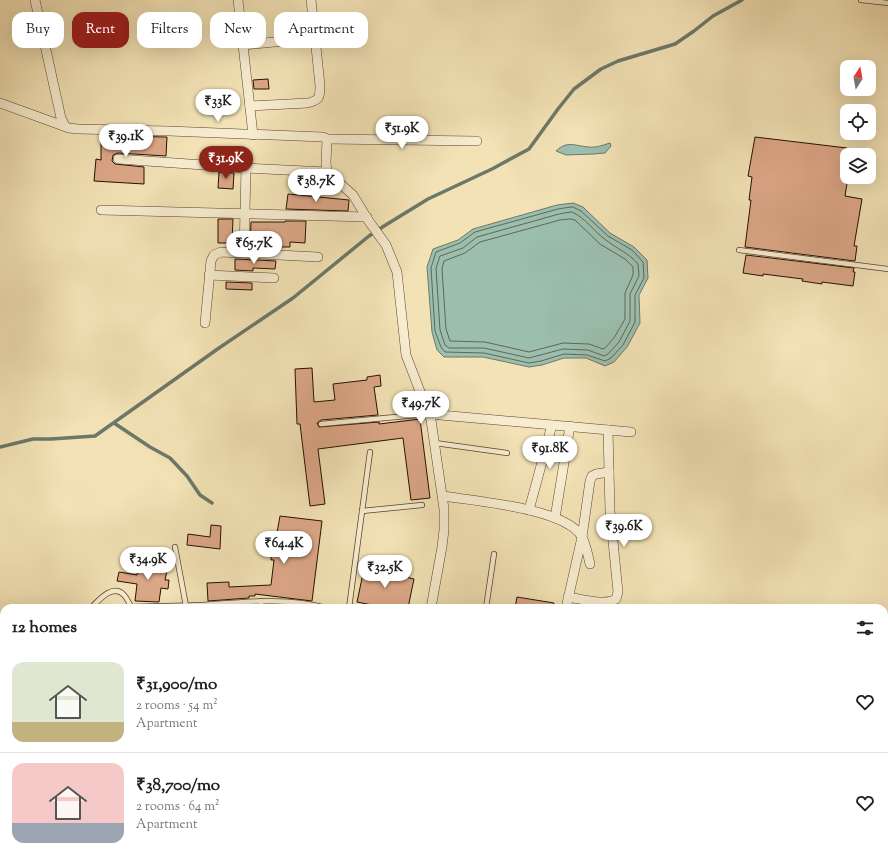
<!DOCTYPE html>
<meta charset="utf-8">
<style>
body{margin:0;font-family:"Sorts Mill Goudy",serif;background:#f6f6f6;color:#202124;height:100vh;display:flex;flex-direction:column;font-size:15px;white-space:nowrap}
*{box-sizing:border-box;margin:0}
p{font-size:13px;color:#757577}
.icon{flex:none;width:22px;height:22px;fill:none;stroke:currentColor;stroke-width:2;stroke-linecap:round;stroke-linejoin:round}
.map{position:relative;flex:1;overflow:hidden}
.details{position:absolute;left:0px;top:604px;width:888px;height:256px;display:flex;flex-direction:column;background:#fff;border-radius:12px 12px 0 0;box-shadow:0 4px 16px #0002}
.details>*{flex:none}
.guide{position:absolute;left:12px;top:12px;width:400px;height:36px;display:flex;gap:8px}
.needle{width:26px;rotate:11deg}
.tools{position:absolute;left:840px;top:60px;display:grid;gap:8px}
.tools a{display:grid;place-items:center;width:36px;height:36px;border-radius:8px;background:#fff;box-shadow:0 4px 16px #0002;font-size:20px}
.price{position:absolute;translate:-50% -34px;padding:0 9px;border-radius:14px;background:#fff;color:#222;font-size:13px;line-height:26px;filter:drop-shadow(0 1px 2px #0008)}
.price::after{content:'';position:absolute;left:50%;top:24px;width:12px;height:9px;margin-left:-6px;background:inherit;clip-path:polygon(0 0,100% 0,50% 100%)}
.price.on{background:#8f2418;color:#fff}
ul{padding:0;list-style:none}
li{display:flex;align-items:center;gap:12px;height:100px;padding:0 12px}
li+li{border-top:1px solid #e0e0e0}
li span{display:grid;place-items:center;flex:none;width:112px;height:80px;border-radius:12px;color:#555}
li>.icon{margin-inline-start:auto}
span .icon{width:48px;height:48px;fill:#fffc;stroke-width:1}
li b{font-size:17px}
h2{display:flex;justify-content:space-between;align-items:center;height:48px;padding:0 12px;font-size:17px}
.tag{padding:0 14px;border-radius:12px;background:#fff;box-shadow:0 4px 16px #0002;font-size:14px;line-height:36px}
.tag.on{background:#8f2418;color:#fff}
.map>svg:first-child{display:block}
.water{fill:#9bbead;stroke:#6c7869}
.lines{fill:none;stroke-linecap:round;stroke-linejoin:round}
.shore{stroke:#606758;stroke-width:1}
.stream{stroke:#6c7869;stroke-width:3.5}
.building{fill:#dca787;stroke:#251002}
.service-casing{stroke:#58442f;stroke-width:6}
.minor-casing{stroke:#58442f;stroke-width:10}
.trunk-casing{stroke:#251002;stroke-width:18}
.service{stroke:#f7eccf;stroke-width:4.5}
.minor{stroke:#f7eccf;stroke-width:9}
.trunk{stroke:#f2e2b5;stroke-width:16}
</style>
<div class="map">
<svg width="888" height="860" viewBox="0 0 888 860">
<rect width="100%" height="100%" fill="#f2e2b5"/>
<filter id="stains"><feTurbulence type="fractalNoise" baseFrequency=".005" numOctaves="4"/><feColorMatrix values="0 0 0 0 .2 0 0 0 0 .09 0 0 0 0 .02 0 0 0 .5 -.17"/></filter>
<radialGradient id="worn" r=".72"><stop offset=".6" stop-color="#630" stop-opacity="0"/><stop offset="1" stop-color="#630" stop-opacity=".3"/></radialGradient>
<g class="water">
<path d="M610,143L611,146L605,153L594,154L566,155L556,151C568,140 574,146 589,147C596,148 603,145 610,143Z"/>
<path d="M573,203L583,207L610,233L634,247L647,260L648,278L639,295L640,323L627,347L614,362L605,366L586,358H564L542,365L529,367L483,357H444L437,350L432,332L427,267L433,249L458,240L473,229L557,205Z"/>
</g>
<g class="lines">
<g class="shore">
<path d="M573,207L581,211L608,236L632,250L643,262L644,278L635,295V322L623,345L611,358L605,361L587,355L564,354L541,361L529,363L484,353L445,352L441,347L435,331L431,268L436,252L460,243L475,232L558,209Z"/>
<path d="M572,212C586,218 594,232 606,240C617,249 629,253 638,264L639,276L630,294V321L619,342L608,354L604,356L588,350L563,349L529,358L484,348H449L445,345L440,330L436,268L440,256L463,248L477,237L559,214Z"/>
<path d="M571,219L575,220L600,244L625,259L633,267V275L625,293V319L614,338L605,348L603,349L589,344L563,343L529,352L485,342L450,341L446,329L442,269L444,261L465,253L480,242L560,220Z"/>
</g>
<g class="stream">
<path d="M114,423L150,447L170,458L187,476L200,495L212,503"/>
<path d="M0,447L33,439H51L95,436L219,348L293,298L369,236L384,226L428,199L492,169L529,149L558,109L574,89L601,69L618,61L675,44L694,31L713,16L742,0"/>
<path d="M835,856V860"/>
</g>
</g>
<g class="building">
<path d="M268,79L269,89H254L253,80Z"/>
<path d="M101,136L167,137L166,156L118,153L113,155L112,161L115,164L144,167V184L94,181L96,159L101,160Z"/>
<path d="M755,137L847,148V177H848L845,196L862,199L854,246H857L855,261L745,247L751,200H749L752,177L748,176Z"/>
<path d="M219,172L234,173L233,189L218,188Z"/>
<path d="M288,194L349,200L348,211L286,209Z"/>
<path d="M218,219H233L232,243H218Z"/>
<path d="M285,221H306L305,243L290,242V247H281V249L250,247L251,222H285Z"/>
<path d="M746,255L854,268L853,272H855L853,286L822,282V284L802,281L803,279L763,274V276L743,273Z"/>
<path d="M235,259L276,261L275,269L253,268V271L235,270Z"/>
<path d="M226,282L252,283V290L226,289Z"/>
<path d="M312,368L314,402L335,400L333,384L367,380V377L380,375L381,386L374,387L378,415L321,420L317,423L319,427L379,422V424L420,419L430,498L411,500L403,438L318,449L325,504L310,506L300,424H297L295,369Z"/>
<path d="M280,516L322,521L312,601L255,594V596H249V598L208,601L207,583L229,582V587L271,585L274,560H271L274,537L276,538Z"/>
<path d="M211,525L221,526L220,549L187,545L188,534L210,537Z"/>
<path d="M140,561L168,566L165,580H169L168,589L161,588L159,602L135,601L137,584L117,581L119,572L137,575Z"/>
<path d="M365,564L384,568V572L414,579L408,608H387L357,602Z"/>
<path d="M517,597L554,603V608H515Z"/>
</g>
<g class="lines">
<g class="service-casing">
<g id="service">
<path d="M861,0L888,3"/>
<path d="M739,250L888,269"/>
<path d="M321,424L428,414"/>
<path d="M435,443L507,453"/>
<path d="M362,511L422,505"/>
<path d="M175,547L186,606"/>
<path d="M91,608C99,600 113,583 124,595C127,598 129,603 131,607"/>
<path d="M127,608L131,607C155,606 178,606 202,605C245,602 285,597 327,608"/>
<path d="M261,608V601"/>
<path d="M349,608L370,452"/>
<path d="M486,608L494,554"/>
<path d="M0,696L4,692"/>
<path d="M0,721H4"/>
<path d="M884,731L888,730"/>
<path d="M884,825H888"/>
<path d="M146,856V860"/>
<path d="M249,856V860"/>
<path d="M575,856V860"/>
<path d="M185,859V860"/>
<path d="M0,860L2,783"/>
<path d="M42,860V856"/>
</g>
</g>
<g class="minor-casing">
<g id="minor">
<path d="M35,0L61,118L65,126"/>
<path d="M238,0L253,135"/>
<path d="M243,45L315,38"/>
<path d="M0,103L69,128L78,129L169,131L323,137L327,139L326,163L327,172L353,195L368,220L386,245L397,272L406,355L431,420L444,509V530L442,547L431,608"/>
<path d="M250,106L308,103C320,100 320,97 320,85L311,0"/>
<path d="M327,139L477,141"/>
<path d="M118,159L246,168L327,172"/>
<path d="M101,210L367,217"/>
<path d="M244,253L246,168"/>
<path d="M209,275L274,278"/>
<path d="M205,323L211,261L214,255L221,252L318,257"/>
<path d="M429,414L631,432"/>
<path d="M443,496C474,501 566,508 582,537C586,545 588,555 590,564"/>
<path d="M529,510L552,425"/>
<path d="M555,518L570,426"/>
<path d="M568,597C582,599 605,606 616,599L618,592L610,511L608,430"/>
<path d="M566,608L582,537L590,481L592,476L596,474L609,472"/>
<path d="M884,736V745"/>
<path d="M844,856V860"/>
<path d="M343,860V856"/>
</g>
</g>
<g class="trunk-casing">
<g id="trunk">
<path d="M884,664L888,661"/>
<path d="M884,688L888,685"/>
<path d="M663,860L668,856"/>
<path d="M692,860L696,856"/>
</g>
</g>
<use href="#service" class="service"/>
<use href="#minor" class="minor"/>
<use href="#trunk" class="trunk"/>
</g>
<rect width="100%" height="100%" filter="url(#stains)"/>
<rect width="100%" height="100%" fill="url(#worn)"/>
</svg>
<div class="tools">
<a><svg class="needle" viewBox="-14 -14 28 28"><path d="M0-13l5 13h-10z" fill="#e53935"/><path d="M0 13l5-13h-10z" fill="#757577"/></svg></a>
<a><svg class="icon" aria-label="locate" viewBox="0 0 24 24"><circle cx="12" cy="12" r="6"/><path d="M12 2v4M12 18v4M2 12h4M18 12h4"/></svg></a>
<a><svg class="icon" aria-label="layers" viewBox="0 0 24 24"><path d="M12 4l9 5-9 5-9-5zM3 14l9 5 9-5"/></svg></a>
</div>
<b class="price" style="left:218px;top:123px">₹33K</b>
<b class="price" style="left:402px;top:150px">₹51.9K</b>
<b class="price" style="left:126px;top:158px">₹39.1K</b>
<b class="price on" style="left:226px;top:180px">₹31.9K</b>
<b class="price" style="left:316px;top:203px">₹38.7K</b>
<b class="price" style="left:254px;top:265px">₹65.7K</b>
<b class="price" style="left:421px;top:425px">₹49.7K</b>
<b class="price" style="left:550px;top:470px">₹91.8K</b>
<b class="price" style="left:624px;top:548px">₹39.6K</b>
<b class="price" style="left:284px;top:565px">₹64.4K</b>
<b class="price" style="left:148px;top:581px">₹34.9K</b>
<b class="price" style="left:385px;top:589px">₹32.5K</b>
<div class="guide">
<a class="tag">Buy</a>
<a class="tag on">Rent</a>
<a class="tag">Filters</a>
<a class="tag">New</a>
<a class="tag">Apartment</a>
</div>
<section class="details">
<h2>12 homes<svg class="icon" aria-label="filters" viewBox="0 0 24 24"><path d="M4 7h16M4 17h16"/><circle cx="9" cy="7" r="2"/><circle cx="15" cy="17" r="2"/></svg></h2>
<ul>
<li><span style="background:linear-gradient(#dfe7d0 75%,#c2b280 0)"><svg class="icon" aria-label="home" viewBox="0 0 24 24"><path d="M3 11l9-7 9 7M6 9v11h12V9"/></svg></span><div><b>₹31,900/mo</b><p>2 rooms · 54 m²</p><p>Apartment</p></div><svg class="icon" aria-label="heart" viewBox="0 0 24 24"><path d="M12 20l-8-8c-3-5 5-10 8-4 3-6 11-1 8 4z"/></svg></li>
<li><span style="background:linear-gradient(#f6c9c9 75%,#9aa5b1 0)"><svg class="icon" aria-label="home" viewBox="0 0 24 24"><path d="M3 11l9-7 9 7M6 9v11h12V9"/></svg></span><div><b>₹38,700/mo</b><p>2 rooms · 64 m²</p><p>Apartment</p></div><svg class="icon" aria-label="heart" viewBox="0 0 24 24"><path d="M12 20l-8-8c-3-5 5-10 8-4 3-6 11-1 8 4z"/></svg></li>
</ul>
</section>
</div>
